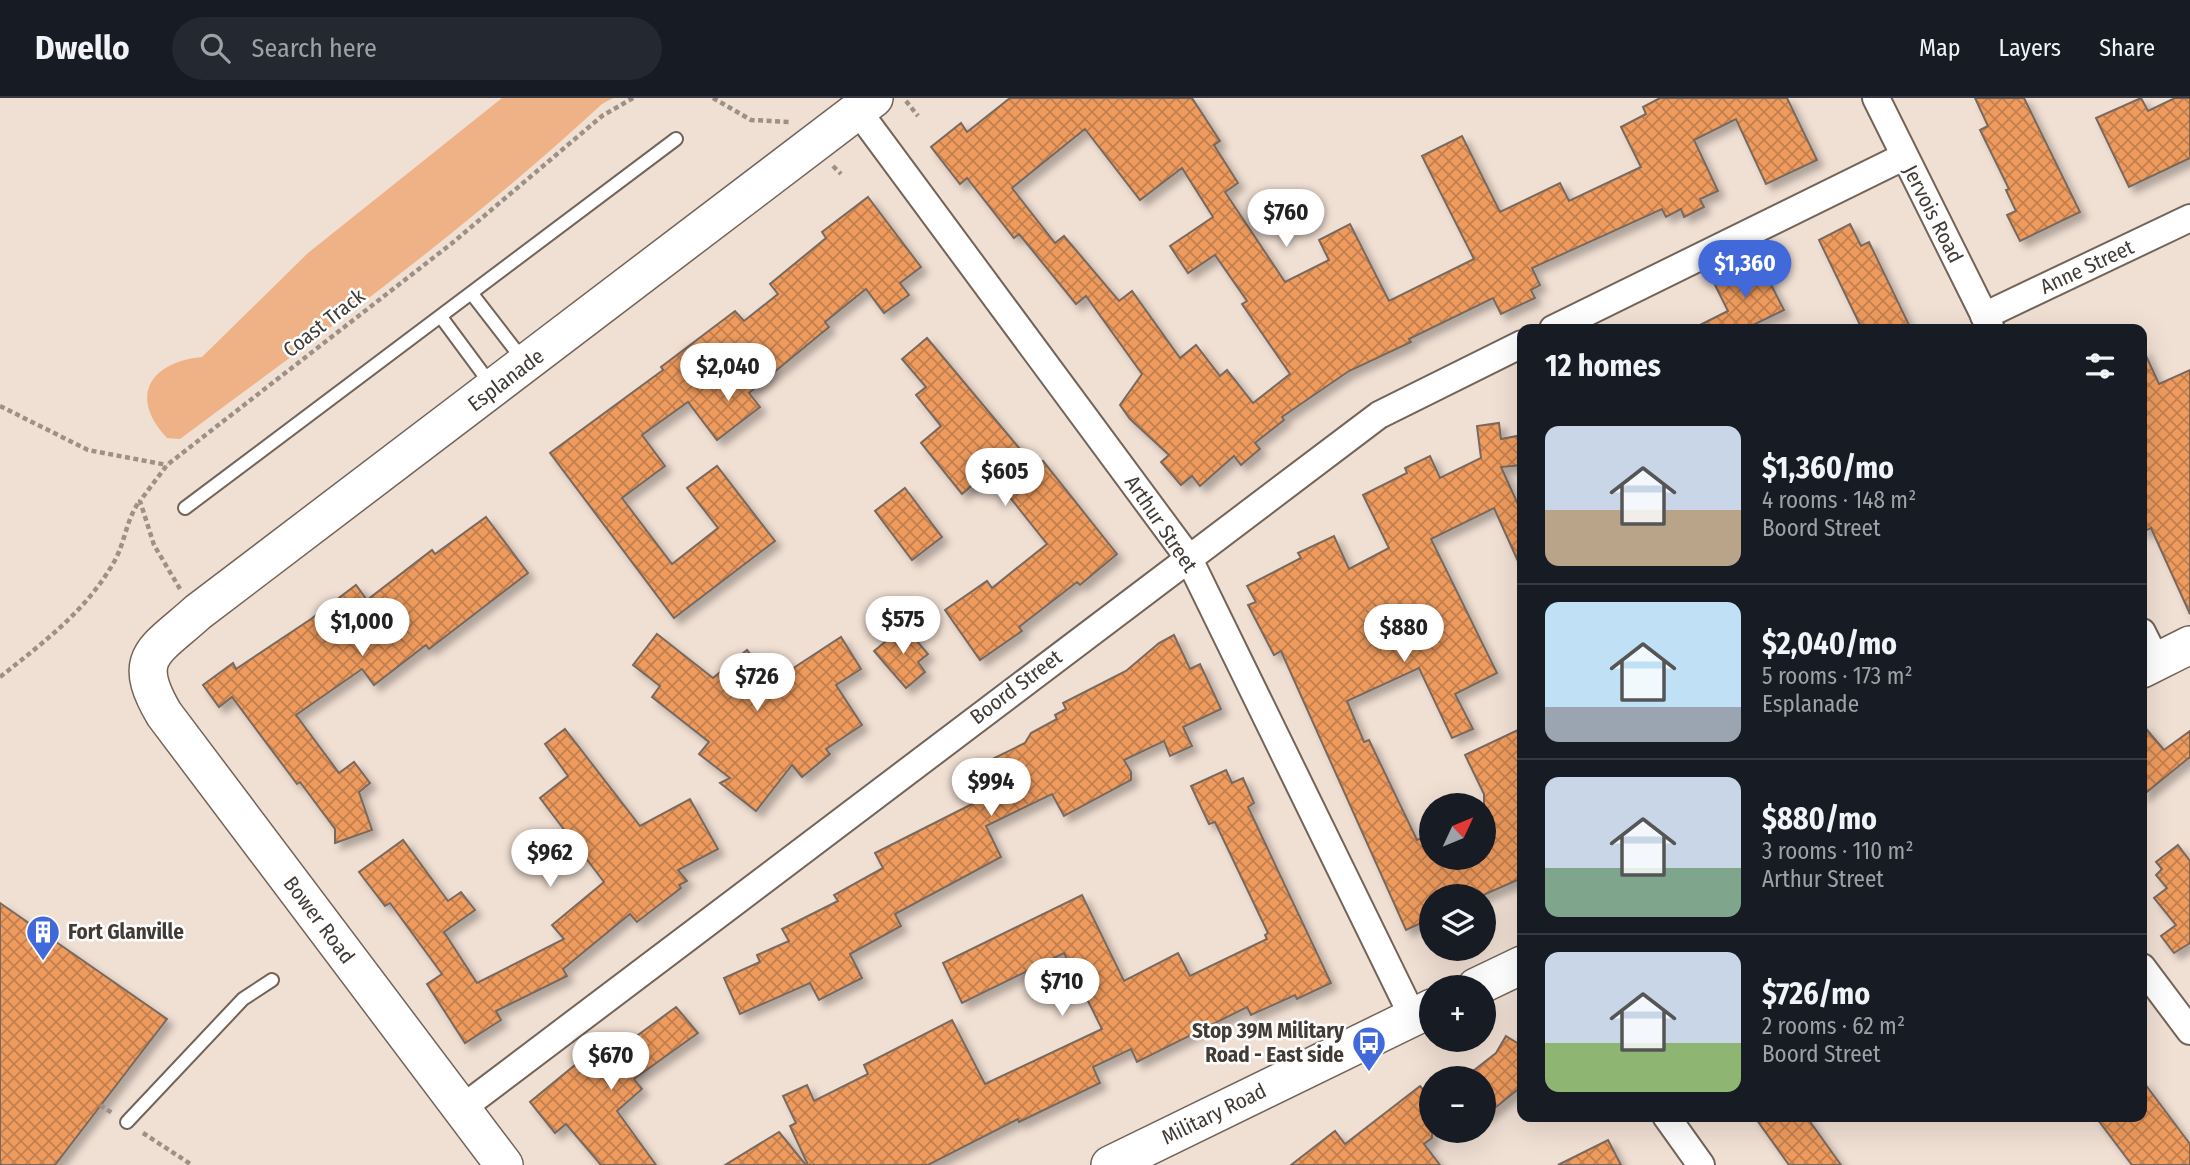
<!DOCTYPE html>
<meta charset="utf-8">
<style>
body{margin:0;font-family:"Fira Sans Condensed",sans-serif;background:#242831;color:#f1f3f6;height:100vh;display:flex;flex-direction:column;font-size:26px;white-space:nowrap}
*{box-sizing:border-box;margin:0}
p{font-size:23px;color:#9ea1a6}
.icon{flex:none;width:38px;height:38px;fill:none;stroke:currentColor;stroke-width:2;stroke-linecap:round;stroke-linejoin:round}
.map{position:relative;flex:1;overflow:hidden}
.drawer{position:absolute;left:1517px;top:226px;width:630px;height:798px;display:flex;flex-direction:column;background:#171b24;border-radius:14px;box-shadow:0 7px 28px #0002}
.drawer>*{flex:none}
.needle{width:46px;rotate:46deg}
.controls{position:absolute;left:1419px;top:695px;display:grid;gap:14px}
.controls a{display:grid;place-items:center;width:77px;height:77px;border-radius:50%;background:#171b24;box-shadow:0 7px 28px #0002;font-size:35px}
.price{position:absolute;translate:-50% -60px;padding:0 16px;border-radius:24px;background:#fff;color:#222;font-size:23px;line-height:46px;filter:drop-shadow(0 2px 4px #0008)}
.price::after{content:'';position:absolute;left:50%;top:42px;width:21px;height:16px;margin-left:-10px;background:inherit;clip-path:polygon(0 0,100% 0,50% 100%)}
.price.active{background:#4169da;color:#fff}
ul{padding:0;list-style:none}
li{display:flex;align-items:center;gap:21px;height:175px;padding:0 28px}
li+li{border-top:2px solid #363941}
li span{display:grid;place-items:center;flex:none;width:196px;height:140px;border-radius:14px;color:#555}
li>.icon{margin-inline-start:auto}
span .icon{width:84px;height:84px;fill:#fffc;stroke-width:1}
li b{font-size:30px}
h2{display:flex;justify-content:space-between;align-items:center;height:84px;padding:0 28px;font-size:30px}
header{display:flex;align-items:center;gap:42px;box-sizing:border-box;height:98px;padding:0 35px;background:#171b24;border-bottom:2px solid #363941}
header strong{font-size:33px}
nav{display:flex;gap:38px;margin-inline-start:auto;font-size:24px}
.search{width:490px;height:63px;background:#242831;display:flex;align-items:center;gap:18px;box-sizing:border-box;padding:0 24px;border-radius:38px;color:#9ea1a6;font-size:26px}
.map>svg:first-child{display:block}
.green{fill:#efb186}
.building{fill:url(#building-cross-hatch);stroke:#78695f;stroke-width:2;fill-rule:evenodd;filter:url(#shadow)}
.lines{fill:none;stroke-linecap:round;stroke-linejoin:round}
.lane-casing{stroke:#73645a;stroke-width:16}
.street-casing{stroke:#73645a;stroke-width:30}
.secondary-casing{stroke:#73645a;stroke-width:40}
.path{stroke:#9c9087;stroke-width:4.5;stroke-dasharray:5 3.5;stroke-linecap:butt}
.lane{stroke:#fff;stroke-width:12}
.street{stroke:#fff;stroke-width:26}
.secondary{stroke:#fff;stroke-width:37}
.labels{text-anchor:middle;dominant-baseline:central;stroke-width:5;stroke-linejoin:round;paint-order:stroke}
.street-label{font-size:21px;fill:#413a35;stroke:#fff}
.poi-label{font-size:21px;font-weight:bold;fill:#413a35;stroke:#fff;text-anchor:start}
</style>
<header>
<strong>Dwello</strong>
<div class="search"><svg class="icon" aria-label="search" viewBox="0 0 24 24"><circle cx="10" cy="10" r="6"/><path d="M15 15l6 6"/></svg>Search here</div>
<nav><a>Map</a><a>Layers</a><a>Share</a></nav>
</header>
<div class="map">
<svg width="2190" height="1067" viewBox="0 0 2190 1067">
<defs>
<pattern id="building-cross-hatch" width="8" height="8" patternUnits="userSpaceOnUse" patternTransform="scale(1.75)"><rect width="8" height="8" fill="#ee9b5d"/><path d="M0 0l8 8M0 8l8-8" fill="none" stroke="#c27f4e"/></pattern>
<filter id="shadow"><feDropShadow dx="6" dy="6" stdDeviation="3.5" flood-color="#0004"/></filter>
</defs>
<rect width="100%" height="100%" fill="#f0dfd3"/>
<path class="green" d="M502,0H613L602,6C470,128 325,234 180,341L167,340C128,299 150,264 202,259L308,155Z"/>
<g class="building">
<path d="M1010,0H1192L1220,43L1214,47L1238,85L1225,94L1285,184L1329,162L1319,142L1350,126L1389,203L1474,161L1422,58L1462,38L1500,114L1560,85L1569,103L1641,69L1621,29L1646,16L1643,9L1660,0H1787L1817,62L1766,86L1736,21L1694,42L1718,93L1700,101L1704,109L1684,119L1681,111L1666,119L1662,111L1532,170L1540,187L1531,192L1535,200L1501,216L1493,200L1409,241L1411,244L1349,273L1282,319L1284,322L1255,345L1260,351L1241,367L1234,358L1200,388L1192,378L1181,387L1161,364L1169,357L1130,321L1120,307L1142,276L1086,198L1076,206L1019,136L1014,140L967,80L960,86L931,49L961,25L967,34ZM1085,31L1140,102L1182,70L1213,119L1170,148L1188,175L1215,157L1247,203L1242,206L1290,276L1253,305L1227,272L1220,278L1196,247L1180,260L1132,193L1119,203L1064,138L1055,145L1012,90Z"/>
<path d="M1975,0H2024L2080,114L2020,143L2007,117L2016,113L2006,92L2009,91L1980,32L1988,28Z"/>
<path d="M2141,0L2148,13L2175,0H2190V60L2129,89L2096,20Z"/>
<path d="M868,99L921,169L900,185L909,197L884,215L866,191L825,224L829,229L749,295L760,309L717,342L688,304L642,337L665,368L622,400L672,466L718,430L687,390L717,368L775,443L674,520L550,355L663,272L661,269L735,213L744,223L778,196L770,186L826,140L822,134Z"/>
<path d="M1850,126L1861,148L1869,144L1911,231H1862L1819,142Z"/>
<path d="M1759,163L1784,212L1745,231H1692L1728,213L1714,185Z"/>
<path d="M927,240L1035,369L1043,363L1117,456L1080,487L1077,484L1019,529L1022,533L980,562L945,512L987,483L992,490L1047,446L989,373L962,396L921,345L941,328L916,297L926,289L902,261Z"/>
<path d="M2142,249L2159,286L2190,272V516L2151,430L2142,434Z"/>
<path d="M1499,325L1501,341L1522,337V367L1501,369L1522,415V472L1494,410L1431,441L1497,575L1455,596L1473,631L1452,640L1419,570L1347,603L1364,644L1369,642L1417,742L1432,736V760H1484V696L1465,657L1522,630V780L1481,798H1432V820L1406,832L1281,553L1274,557L1248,507L1256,504L1247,488L1301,460L1298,455L1334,438L1349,471L1389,450L1363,397L1407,375L1405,370L1430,358L1440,380L1481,360L1477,328Z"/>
<path d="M905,390L942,439L912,462L875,413Z"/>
<path d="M486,419L528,475L429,551L426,547L374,587L362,571L296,617L339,675L354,664L370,685L359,694L372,732L335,745V731L300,684L297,686L232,599L219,609L203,587L233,565L236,571L311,521L356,487L367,502L432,452L435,456Z"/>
<path d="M904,528L928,556L918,564L925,574L906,590L874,553Z"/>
<path d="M657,536L713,580L747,552L772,584L841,539L861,571L836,587L862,627L826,651L830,656L802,679L792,667L756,713L720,685L730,680L699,656L709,644L652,599L660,588L633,567Z"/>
<path d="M1174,537L1190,571L1200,566L1221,611L1183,629L1192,648L1170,658L1164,643L1124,662L1131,674V682L1064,718L1052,696L986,728L1001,759L895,816L901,828L850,856L862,880L819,902L810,885L740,916L724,880L760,864L757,857L789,843L782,831L838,803L834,797L883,770L875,755L988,698L974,670L1025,645L1031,635L1057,621L1055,617L1066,611L1063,605L1126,573L1159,545Z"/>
<path d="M2142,626L2164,652L2190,633V659L2142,698Z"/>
<path d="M565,631L640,728L690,701L718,751L678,772L687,783L679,787L681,790L637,824L630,816L563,871L567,878L496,913L501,922L465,945L427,886L442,876L390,805L385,808L359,774L403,742L448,803L461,794L475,812L444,834L477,885L564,841L552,827L604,784L540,700L568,678L545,646Z"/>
<path d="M1226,672L1232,685L1243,680L1254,705L1248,709L1331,885L1297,901L1295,897L1251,917L1247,909L1137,964L1131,951L1093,969L1100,985L1019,1024L1018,1021L928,1067H808L790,1028L796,1025L783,998L807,987L814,1003L868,976L864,967L952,922L985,986L1102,931L1064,855L962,905L943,865L1082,797L1124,883L1178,855L1190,878L1267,841L1265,837L1268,835L1215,724L1209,726L1191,688Z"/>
<path d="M2178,747L2190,763V845L2174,855L2161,838L2176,827L2154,800L2167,790L2156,777L2162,771L2156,764Z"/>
<path d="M0,805L167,921L55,1067H0Z"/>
<path d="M676,909L698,935L634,981L642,991L617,1013L656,1067H601L566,1026L555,1035L530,1004L603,944L612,956Z"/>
<path d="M1506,938L1522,948V988L1484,1019V980H1464L1496,955Z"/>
<path d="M2142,982L2190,1046V1067H2132L2095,1018H2142Z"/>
<path d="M1420,988L1432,1002V1040L1424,1046L1440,1067H1291L1335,1033L1345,1046Z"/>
<path d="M1754,1018H1806L1841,1067H1789Z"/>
<path d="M779,1034L806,1067H725Z"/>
<path d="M1608,1042L1621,1067H1558Z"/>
</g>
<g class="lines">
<g class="lane-casing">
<g id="lane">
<path d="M472,196L523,262"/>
<path d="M441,219L492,288"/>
<path d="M185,410L676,41"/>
<path d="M127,1024L243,901L272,882"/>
</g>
</g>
<g class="street-casing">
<g id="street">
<path d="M1876,0L1991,231"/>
<path d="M858,13L1188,459L1413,919"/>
<path d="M1984,218L2190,120"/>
<path d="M1553,231L1903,59"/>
<path d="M2142,534L2157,564"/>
<path d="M2142,869L2190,933"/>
<path d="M461,1011L1379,317L1522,246"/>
<path d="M1666,1018L1701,1067"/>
</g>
</g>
<g class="secondary-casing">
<g id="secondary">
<path d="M2142,571L2190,547"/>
<path d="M1476,889L1522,867"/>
<path d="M504,1067L164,616C130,558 155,553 198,514L874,0"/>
<path d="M1110,1067L1432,910"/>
</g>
</g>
<g class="path">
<path d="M713,0L751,22L790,24"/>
<path d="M906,3L918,18"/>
<path d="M833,68L841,76"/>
<path d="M0,308L88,352L167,367"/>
<path d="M180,491L154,447L140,403L167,367L451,146L602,18L633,0"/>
<path d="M0,579C44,544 86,513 114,464C125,445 126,422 139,404"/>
<path d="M100,1007L112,1015"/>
<path d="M143,1035L192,1067"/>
</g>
<use href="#lane" class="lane"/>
<use href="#street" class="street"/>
<use href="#secondary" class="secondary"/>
</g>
<defs>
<g id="building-pin" transform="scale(1.75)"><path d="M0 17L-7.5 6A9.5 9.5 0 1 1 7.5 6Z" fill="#4169da" stroke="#fff"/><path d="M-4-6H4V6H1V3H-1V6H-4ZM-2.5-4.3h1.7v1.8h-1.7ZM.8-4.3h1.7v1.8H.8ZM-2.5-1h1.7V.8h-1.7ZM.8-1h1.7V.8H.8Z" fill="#fff"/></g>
<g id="bus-pin" transform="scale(1.75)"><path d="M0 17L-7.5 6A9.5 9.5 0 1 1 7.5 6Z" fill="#4169da" stroke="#fff"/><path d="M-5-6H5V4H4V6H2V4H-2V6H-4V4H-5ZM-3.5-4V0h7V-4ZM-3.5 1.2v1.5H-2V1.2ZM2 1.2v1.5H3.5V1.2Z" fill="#fff"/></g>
</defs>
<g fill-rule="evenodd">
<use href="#building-pin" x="43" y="834"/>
<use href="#bus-pin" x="1369" y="945"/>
</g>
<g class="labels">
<g class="street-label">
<text transform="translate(1933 116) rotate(63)">Jervois Road</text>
<text transform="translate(2087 169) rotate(-25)">Anne Street</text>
<text transform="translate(324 225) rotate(-38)">Coast Track</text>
<text transform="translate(506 282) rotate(-37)">Esplanade</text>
<text transform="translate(1161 426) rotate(56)">Arthur Street</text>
<text transform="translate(1016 589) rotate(-37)">Boord Street</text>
<text transform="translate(319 822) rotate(53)">Bower Road</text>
<text transform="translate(1214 1016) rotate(-26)">Military Road</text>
</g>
<g class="poi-label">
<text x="68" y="834">Fort Glanville</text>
<text x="1344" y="933" text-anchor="end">Stop 39M Military<tspan x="1344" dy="24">Road - East side</tspan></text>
</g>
</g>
</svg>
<div class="controls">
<a><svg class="needle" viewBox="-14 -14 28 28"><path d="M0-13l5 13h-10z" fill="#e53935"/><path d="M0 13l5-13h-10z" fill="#9ea1a6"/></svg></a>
<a><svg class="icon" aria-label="layers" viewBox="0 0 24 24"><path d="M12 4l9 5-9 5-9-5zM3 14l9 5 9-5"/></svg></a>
<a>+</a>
<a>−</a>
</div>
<b class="price" style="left:1286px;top:151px">$760</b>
<b class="price active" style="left:1745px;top:202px">$1,360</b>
<b class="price" style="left:728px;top:305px">$2,040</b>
<b class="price" style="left:1005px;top:410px">$605</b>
<b class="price" style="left:903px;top:558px">$575</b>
<b class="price" style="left:362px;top:560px">$1,000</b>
<b class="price" style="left:1404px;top:566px">$880</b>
<b class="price" style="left:757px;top:615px">$726</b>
<b class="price" style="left:991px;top:720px">$994</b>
<b class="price" style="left:550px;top:791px">$962</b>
<b class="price" style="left:1062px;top:920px">$710</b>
<b class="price" style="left:611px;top:994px">$670</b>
<section class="drawer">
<h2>12 homes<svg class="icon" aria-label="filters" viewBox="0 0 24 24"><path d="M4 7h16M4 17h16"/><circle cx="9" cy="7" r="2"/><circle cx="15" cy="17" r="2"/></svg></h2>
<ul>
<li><span style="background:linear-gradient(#c9d6e8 60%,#b9a48a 0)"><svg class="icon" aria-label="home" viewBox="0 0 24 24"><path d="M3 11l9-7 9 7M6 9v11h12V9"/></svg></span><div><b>$1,360/mo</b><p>4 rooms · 148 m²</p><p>Boord Street</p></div></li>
<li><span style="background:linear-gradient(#bfe0f5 75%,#9aa5b1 0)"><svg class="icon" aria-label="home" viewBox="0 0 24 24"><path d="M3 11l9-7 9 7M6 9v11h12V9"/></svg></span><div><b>$2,040/mo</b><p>5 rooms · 173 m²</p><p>Esplanade</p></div></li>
<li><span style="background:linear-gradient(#c9d6e8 65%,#7fa58c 0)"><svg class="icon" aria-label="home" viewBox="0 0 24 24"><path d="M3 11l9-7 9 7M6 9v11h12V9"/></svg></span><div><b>$880/mo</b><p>3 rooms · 110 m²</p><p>Arthur Street</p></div></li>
<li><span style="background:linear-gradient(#c9d6e8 65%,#8fb573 0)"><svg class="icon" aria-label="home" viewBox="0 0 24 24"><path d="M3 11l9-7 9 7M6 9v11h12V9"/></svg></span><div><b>$726/mo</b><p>2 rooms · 62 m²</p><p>Boord Street</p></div></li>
</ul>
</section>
</div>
